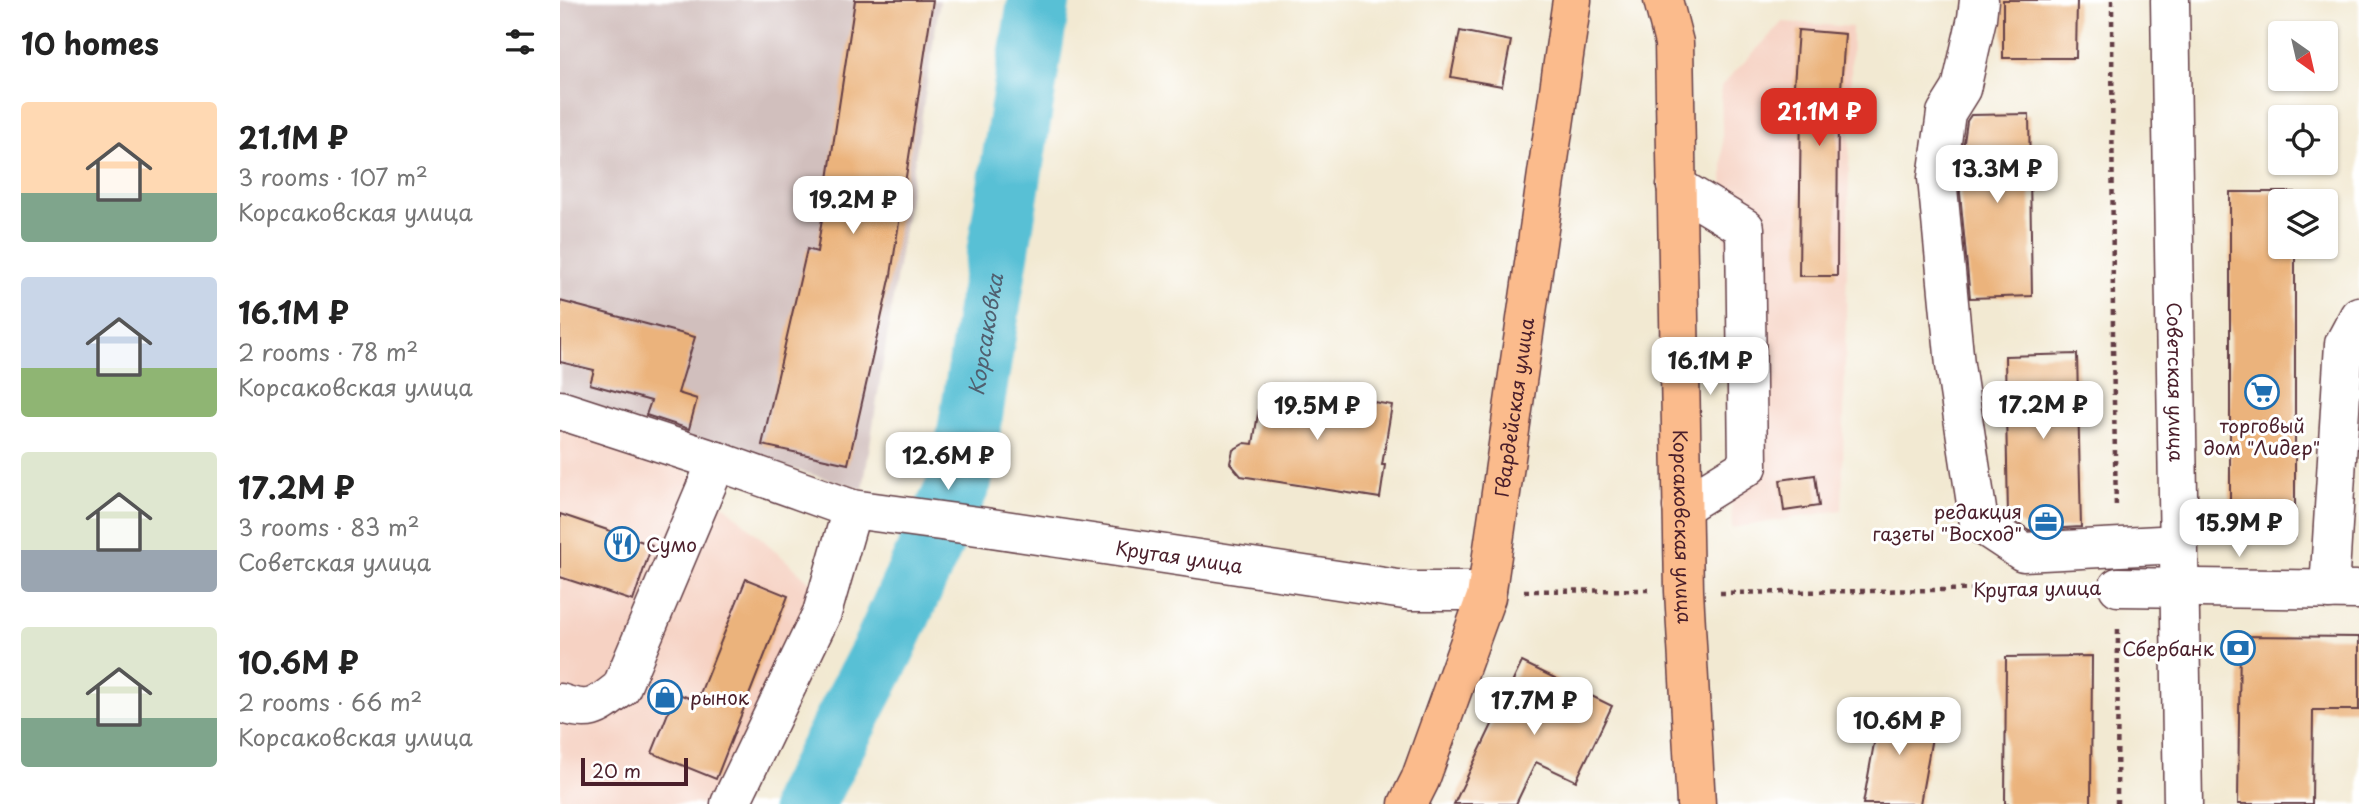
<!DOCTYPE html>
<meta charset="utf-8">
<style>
body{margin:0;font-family:"Playpen Sans",sans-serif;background:#f6f6f6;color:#222;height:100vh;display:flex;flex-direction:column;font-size:26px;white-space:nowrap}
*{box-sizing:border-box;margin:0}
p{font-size:23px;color:#767676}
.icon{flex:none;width:38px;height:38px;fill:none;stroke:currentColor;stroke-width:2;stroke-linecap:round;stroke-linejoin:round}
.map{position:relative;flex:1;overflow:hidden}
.sheet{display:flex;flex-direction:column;background:#fff;width:560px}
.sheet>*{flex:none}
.needle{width:46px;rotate:146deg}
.controls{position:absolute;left:1708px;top:21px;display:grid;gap:14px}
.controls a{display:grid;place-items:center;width:70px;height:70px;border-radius:7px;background:#fff;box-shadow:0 2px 5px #0004;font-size:35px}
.scale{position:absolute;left:21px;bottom:18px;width:107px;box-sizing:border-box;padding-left:7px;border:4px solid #4a1f2b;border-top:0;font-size:19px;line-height:24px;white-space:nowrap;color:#4a1f2b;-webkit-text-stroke:5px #fff;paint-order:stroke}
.price{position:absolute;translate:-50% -60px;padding:0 16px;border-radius:14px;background:#fff;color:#222;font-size:23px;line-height:46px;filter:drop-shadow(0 2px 4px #0008)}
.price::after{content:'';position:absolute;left:50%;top:42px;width:21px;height:16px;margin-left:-10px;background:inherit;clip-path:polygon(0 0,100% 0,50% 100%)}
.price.on{background:#d93025;color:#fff}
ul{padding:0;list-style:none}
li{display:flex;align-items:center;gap:21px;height:175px;padding:0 21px}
li span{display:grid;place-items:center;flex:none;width:196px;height:140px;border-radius:7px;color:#555}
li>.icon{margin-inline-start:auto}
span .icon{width:84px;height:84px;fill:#fffc;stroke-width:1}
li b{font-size:30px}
h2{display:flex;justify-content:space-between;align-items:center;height:84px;padding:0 21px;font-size:30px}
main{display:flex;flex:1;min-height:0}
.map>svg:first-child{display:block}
.built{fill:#f6d2c3}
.industrial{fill:#d1bfbd}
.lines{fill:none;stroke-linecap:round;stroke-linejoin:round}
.river{stroke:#58c0d5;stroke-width:63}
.building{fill:#ebb37b}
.minor-casing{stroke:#633d44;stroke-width:41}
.major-casing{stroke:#633d44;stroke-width:41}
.path{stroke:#633d44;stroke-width:4.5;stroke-dasharray:5 5;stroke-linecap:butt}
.minor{stroke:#fff;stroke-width:38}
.major{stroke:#fbbb8c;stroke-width:38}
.labels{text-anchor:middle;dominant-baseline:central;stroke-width:6;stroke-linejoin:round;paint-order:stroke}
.street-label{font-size:19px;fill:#4a1f2b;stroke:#fff}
.poi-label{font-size:19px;fill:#4a1f2b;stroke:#fff;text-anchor:end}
.water-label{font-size:21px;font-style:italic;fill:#505f6f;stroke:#fff}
</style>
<main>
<section class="sheet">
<h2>10 homes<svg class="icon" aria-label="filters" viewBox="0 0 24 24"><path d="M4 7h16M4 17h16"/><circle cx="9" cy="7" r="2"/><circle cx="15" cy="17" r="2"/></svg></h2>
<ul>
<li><span style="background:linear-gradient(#ffd9b3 65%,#7fa58c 0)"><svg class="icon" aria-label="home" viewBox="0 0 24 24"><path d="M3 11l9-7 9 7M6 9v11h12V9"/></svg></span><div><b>21.1M ₽</b><p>3 rooms · 107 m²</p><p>Корсаковская улица</p></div></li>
<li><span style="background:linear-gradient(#c9d6e8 65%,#8fb573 0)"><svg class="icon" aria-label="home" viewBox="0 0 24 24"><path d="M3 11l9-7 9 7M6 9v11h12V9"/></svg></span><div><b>16.1M ₽</b><p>2 rooms · 78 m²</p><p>Корсаковская улица</p></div></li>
<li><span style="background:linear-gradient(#dfe7d0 70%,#9aa5b1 0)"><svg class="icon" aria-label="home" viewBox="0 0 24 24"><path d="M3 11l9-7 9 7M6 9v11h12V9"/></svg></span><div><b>17.2M ₽</b><p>3 rooms · 83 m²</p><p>Советская улица</p></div></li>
<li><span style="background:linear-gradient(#dfe7d0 65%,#7fa58c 0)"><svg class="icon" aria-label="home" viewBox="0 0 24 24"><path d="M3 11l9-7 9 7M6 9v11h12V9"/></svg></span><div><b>10.6M ₽</b><p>2 rooms · 66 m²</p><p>Корсаковская улица</p></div></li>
</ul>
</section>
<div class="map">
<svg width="1799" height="804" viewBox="0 0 1799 804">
<rect width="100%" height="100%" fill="#fff"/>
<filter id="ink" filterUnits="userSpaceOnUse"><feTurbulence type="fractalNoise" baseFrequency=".0143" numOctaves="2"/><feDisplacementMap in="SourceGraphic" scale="14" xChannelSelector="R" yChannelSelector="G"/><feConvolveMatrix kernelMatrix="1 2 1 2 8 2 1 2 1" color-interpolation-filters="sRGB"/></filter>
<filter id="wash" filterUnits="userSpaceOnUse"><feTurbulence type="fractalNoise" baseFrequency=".00686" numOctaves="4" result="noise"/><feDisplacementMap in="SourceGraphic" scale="28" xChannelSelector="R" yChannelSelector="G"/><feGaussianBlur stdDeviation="1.57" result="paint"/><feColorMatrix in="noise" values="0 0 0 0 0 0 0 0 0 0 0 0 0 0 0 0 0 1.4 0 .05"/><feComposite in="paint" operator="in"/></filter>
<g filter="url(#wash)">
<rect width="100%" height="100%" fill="#f2e9d2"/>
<g class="built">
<path d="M1223,22L1292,27L1282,510L1172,528L1161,86Z"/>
<path d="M0,401L75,425L259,590L160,804H0Z"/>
</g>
<path class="industrial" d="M0,0H380L303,489L75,425L0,401Z"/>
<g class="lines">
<path class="river" id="s1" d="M243,804L324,648L401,479L479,0"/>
</g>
<g id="blocks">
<g class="building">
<path d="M295,0H373L331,275L288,464L202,445L247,249L257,252Z"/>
<path d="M1443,0H1517L1516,58H1443Z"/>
<path d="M1238,30L1285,34L1280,102H1278L1277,276H1239L1241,99H1233Z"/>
<path d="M900,31L951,41L942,86L891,77Z"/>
<path d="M1469,114L1472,296L1410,298L1400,193V171L1407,121L1411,115Z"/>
<path d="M1670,192H1735V201H1720V247H1735V538H1670Z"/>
<path d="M0,301L135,337L118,393L137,399L129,429L86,415L91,401L30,384L34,370L0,362Z"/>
<path d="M1517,354L1521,527L1469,530L1448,516L1445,356Z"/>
<path d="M703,384L832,405L822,465H825L820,498L681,476L670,463L673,450L685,443L693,444Z"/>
<path d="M1255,475L1259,506L1224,511L1220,480Z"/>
<path d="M0,514L92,545L73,601L0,577Z"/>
<path d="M186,579L228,596L156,779L92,753L116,693L137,701Z"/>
<path d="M1680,636L1799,637V710H1753L1752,804H1678Z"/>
<path d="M1532,656L1531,804H1445L1446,657Z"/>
<path d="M962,662L1052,706L1016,781L976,762L956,804H894Z"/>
<path d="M1321,705L1376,715L1360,804H1303Z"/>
</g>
</g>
</g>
<g filter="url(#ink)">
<use href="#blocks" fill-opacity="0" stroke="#633d44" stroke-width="2"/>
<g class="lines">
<g class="minor-casing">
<g id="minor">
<path d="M1419,0L1417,18L1401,89L1386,113L1377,178L1395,365L1419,523L1463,552L1619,544"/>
<path id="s2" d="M1610,0L1623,804"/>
<path d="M1116,186L1185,228L1188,466L1122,507"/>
<path id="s3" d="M0,410L157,461L292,509L425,527L851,591H927"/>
<path d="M1558,587L1799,590"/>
<path d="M1769,590L1784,344L1799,316"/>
<path d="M0,703C31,714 37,707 61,688L157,461"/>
<path d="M170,804L262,613L292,509"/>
</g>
</g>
<g class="major-casing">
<g id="major">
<path id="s4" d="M1103,0L1114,43L1124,591L1136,804"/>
<path id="s5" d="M848,804L860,780L926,597L1012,0"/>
</g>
</g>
<g class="path">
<path d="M1552,0L1553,347L1556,510"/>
<path d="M964,591L1089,590"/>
<path d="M1160,593L1452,589"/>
<path d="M1557,804L1558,624"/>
</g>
<use href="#minor" class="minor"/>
<use href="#major" class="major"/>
</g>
</g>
<defs>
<g id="supermarket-ring" transform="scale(1.75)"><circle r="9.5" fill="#fff" stroke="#1f6fb2" stroke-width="1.5"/><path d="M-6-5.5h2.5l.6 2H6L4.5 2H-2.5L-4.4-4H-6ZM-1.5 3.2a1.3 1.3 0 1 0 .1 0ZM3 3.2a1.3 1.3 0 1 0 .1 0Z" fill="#1f6fb2"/></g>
<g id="office-ring" transform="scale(1.75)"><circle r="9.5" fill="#fff" stroke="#1f6fb2" stroke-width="1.5"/><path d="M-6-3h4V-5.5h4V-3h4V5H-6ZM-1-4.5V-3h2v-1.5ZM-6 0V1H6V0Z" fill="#1f6fb2"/></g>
<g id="restaurant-ring" transform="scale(1.75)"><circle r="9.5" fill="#fff" stroke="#1f6fb2" stroke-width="1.5"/><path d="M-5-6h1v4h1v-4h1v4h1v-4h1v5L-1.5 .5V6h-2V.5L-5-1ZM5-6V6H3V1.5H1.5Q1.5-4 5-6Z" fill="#1f6fb2"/></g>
<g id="bank-ring" transform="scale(1.75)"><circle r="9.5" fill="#fff" stroke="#1f6fb2" stroke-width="1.5"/><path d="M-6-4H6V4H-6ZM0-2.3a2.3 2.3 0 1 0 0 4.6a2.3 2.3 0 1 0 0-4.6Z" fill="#1f6fb2"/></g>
<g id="shop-ring" transform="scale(1.75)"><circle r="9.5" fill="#fff" stroke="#1f6fb2" stroke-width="1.5"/><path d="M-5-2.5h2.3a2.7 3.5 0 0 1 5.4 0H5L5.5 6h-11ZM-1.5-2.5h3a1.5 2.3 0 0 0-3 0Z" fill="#1f6fb2"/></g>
</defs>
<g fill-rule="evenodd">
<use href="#supermarket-ring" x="1702" y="392"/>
<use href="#office-ring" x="1486" y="522"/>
<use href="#restaurant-ring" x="62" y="544"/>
<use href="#bank-ring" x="1678" y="648"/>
<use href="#shop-ring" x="105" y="697"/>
</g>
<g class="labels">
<g class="street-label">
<text stroke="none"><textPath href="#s2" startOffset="382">Советская улица</textPath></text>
<text stroke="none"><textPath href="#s5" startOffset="413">Гвардейская улица</textPath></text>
<text stroke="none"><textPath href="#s4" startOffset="528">Корсаковская улица</textPath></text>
<text stroke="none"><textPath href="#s3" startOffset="639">Крутая улица</textPath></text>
<text transform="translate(1477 588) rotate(-1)">Крутая улица</text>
</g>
<g class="poi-label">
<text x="1702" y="425" text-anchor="middle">торговый<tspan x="1702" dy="22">дом "Лидер"</tspan></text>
<text x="1462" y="511">редакция<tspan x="1462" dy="22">газеты "Восход"</tspan></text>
<text x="86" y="544" text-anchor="start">Сумо</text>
<text x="1654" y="648">Сбербанк</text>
<text x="130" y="697" text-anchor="start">рынок</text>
</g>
<g class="water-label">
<text stroke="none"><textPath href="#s1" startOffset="508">Корсаковка</textPath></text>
</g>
</g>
</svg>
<div class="controls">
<a><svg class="needle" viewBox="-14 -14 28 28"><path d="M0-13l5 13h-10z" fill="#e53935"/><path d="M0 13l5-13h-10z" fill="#767676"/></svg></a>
<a><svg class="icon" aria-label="locate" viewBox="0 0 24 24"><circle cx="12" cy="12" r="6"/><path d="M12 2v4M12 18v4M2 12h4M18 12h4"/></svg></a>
<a><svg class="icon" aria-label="layers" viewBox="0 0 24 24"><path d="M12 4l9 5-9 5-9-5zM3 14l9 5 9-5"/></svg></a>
</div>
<div class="scale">20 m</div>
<b class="price on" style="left:1259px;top:148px">21.1M ₽</b>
<b class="price" style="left:1437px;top:205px">13.3M ₽</b>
<b class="price" style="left:293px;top:236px">19.2M ₽</b>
<b class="price" style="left:1150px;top:397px">16.1M ₽</b>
<b class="price" style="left:1483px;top:441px">17.2M ₽</b>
<b class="price" style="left:757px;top:442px">19.5M ₽</b>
<b class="price" style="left:388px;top:492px">12.6M ₽</b>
<b class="price" style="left:1679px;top:559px">15.9M ₽</b>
<b class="price" style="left:974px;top:737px">17.7M ₽</b>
<b class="price" style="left:1339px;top:757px">10.6M ₽</b>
</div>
</main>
